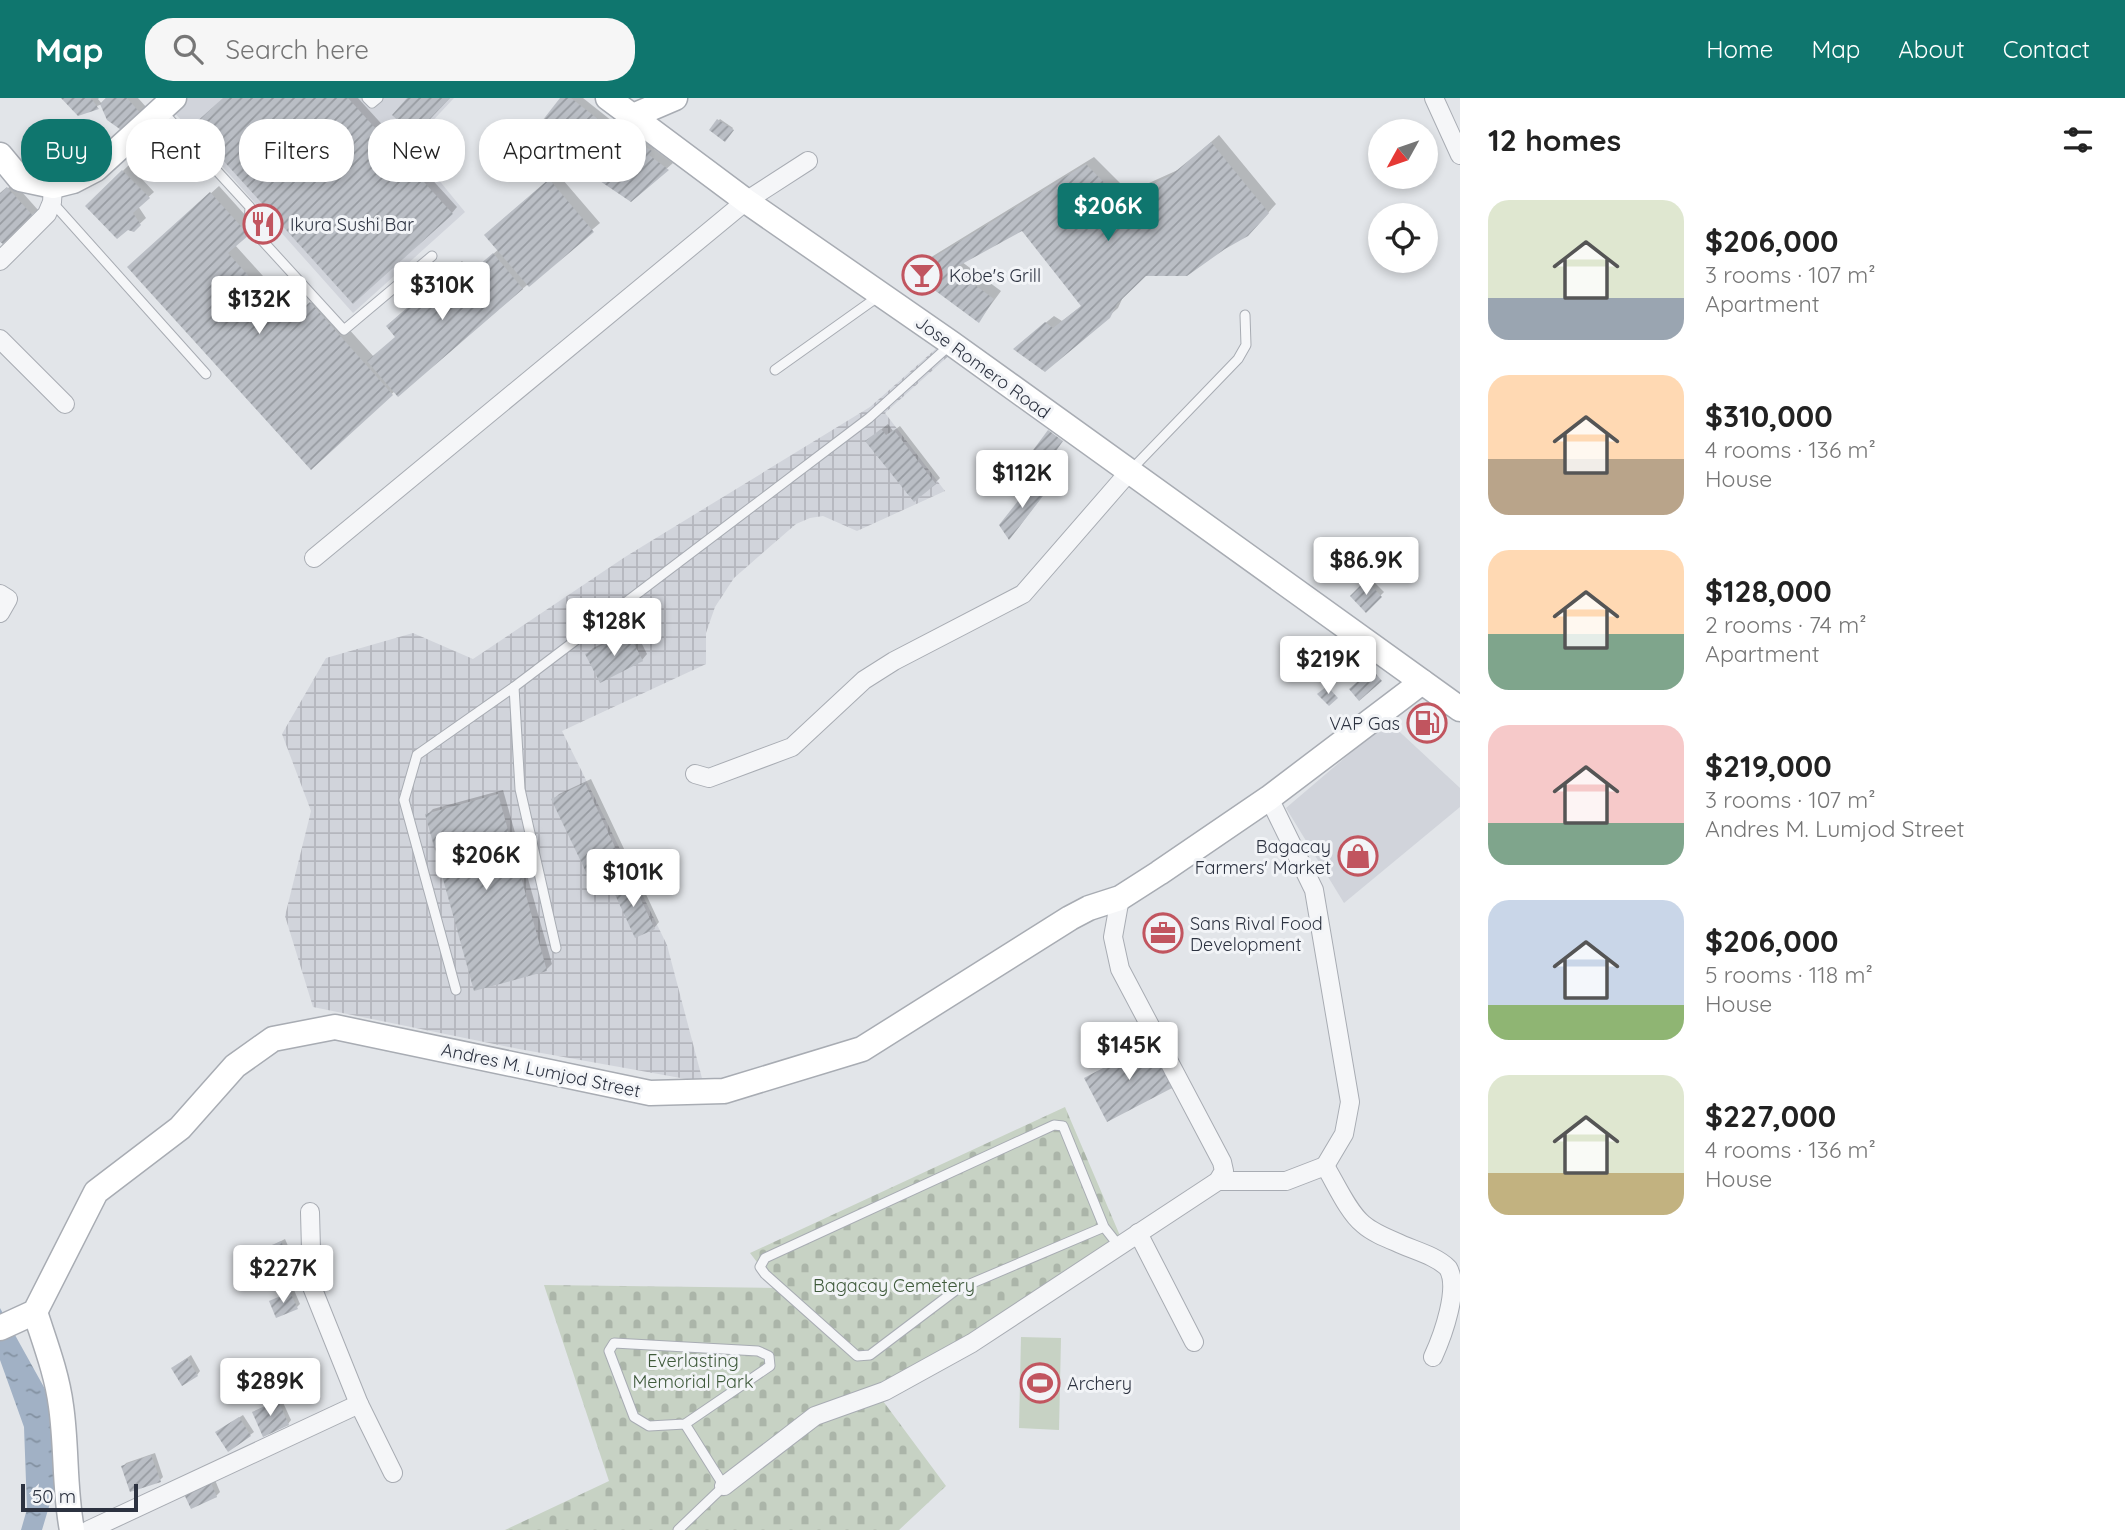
<!DOCTYPE html>
<meta charset="utf-8">
<style>
body{margin:0;font-family:Quicksand,sans-serif;background:#f6f6f6;color:#222;height:100vh;display:flex;flex-direction:column;font-size:26px;white-space:nowrap}
*{box-sizing:border-box;margin:0}
p{font-size:23px;color:#767676}
.icon{flex:none;width:38px;height:38px;fill:none;stroke:currentColor;stroke-width:2;stroke-linecap:round;stroke-linejoin:round}
.map{position:relative;flex:1;overflow:hidden}
.side{display:flex;flex-direction:column;background:#fff;width:665px}
.side>*{flex:none}
.banner{position:absolute;left:21px;top:21px;width:665px;height:63px;display:flex;gap:14px}
.needle{width:46px;rotate:230deg}
.controls{position:absolute;left:1368px;top:21px;display:grid;gap:14px}
.controls a{display:grid;place-items:center;width:70px;height:70px;border-radius:50%;background:#fff;box-shadow:0 4px 10px #0003;font-size:35px}
.scale{position:absolute;left:21px;bottom:18px;width:117px;box-sizing:border-box;padding-left:7px;border:4px solid #2c3240;border-top:0;font-size:19px;line-height:24px;white-space:nowrap;color:#2c3240;-webkit-text-stroke:5px #f2f4f7;paint-order:stroke}
.price{position:absolute;translate:-50% -60px;padding:0 16px;border-radius:7px;background:#fff;color:#222;font-size:23px;line-height:46px;filter:drop-shadow(0 2px 4px #0008)}
.price::after{content:'';position:absolute;left:50%;top:42px;width:21px;height:16px;margin-left:-10px;background:inherit;clip-path:polygon(0 0,100% 0,50% 100%)}
.price.selected{background:#0f766e;color:#fff}
ul{padding:0;list-style:none}
li{display:flex;align-items:center;gap:21px;height:175px;padding:0 28px}
li span{display:grid;place-items:center;flex:none;width:196px;height:140px;border-radius:21px;color:#555}
li>.icon{margin-inline-start:auto}
span .icon{width:84px;height:84px;fill:#fffc;stroke-width:1}
li b{font-size:30px}
h2{display:flex;justify-content:space-between;align-items:center;height:84px;padding:0 28px;font-size:30px}
.chip{padding:0 24px;border-radius:28px;background:#fff;box-shadow:0 4px 10px #0003;font-size:24px;line-height:63px}
.chip.selected{background:#0f766e;color:#fff}
header{display:flex;align-items:center;gap:42px;box-sizing:border-box;height:98px;padding:0 35px;background:#0f766e;color:#fff}
header strong{font-size:33px}
nav{display:flex;gap:38px;margin-inline-start:auto;font-size:24px}
.search{width:490px;height:63px;background:#f6f6f6;display:flex;align-items:center;gap:18px;box-sizing:border-box;padding:0 24px;border-radius:28px;color:#767676;font-size:26px}
main{display:flex;flex:1;min-height:0}
.map>svg:first-child{display:block}
.built{fill:#d1d4db}
.industrial{fill:url(#industrial-grid)}
.cemetery{fill:url(#cemetery-stones)}
.park{fill:#c7d2c4}
.water{fill:url(#water-ripples)}
.shadow{fill:#0003}
.building{fill:url(#building-hatch)}
.lines{fill:none;stroke-linecap:round;stroke-linejoin:round}
.lane-casing{stroke:#a8acb3;stroke-width:11}
.street-casing{stroke:#a8acb3;stroke-width:20}
.secondary-casing{stroke:#a8acb3;stroke-width:27}
.lane{stroke:#f5f6f8;stroke-width:9}
.street{stroke:#f5f6f8;stroke-width:18}
.secondary{stroke:#fff;stroke-width:24}
.labels{text-anchor:middle;dominant-baseline:central;stroke-width:6;stroke-linejoin:round;paint-order:stroke}
.poi-label{font-size:18px;fill:#2c3240;stroke:#f2f4f7;text-anchor:start}
.street-label{font-size:18px;fill:#2c3240;stroke:#f2f4f7}
.park-label{font-size:18px;fill:#3f5a3b;stroke:#f2f4f7}
</style>
<header>
<strong>Map</strong>
<div class="search"><svg class="icon" aria-label="search" viewBox="0 0 24 24"><circle cx="10" cy="10" r="6"/><path d="M15 15l6 6"/></svg>Search here</div>
<nav><a>Home</a><a>Map</a><a>About</a><a>Contact</a></nav>
</header>
<main>
<div class="map">
<svg width="1460" height="1432" viewBox="0 0 1460 1432">
<defs>
<pattern id="industrial-grid" width="8" height="8" patternUnits="userSpaceOnUse" patternTransform="scale(1.75)"><rect width="8" height="8" fill="#d1d4db"/><path d="M0 4h8M4 0v8" fill="none" stroke="#b4b6bd"/></pattern>
<pattern id="cemetery-stones" width="16" height="16" patternUnits="userSpaceOnUse" patternTransform="scale(1.75)"><rect width="16" height="16" fill="#c7d2c4"/><path d="M2 7V4a2 2 0 0 1 4 0v3zM10 15v-3a2 2 0 0 1 4 0v3z" fill="#abb5a9"/></pattern>
<pattern id="water-ripples" width="26" height="14" patternUnits="userSpaceOnUse" patternTransform="scale(1.75)"><rect width="26" height="14" fill="#a1b1c5"/><path d="M2 4q2-2 4 0t4 0M15 11q2-2 4 0t4 0" fill="none" stroke="#8391a1"/></pattern>
<pattern id="building-hatch" width="6" height="6" patternUnits="userSpaceOnUse" patternTransform="scale(1.75)"><rect width="6" height="6" fill="#babec5"/><path d="M-1 1l2-2M0 6l6-6M5 7l2-2" fill="none" stroke="#979ba1"/></pattern>
</defs>
<rect width="100%" height="100%" fill="#e2e5e9"/>
<g class="built">
<path d="M188,0H454L410,47L465,114L353,215L173,13Z"/>
<path d="M1388,623L1460,690V709L1344,805L1286,710Z"/>
</g>
<path class="industrial" d="M939,248L953,254L885,315L945,393L857,433L823,418L810,420L796,426L734,480L715,509L706,535V566L562,633L667,847L703,984L519,951L313,909L285,818L311,713L282,636L326,560L413,535L473,561L625,459L870,309Z"/>
<path class="cemetery" d="M1065,1009L1121,1140L883,1303L946,1388L899,1432H505L609,1383L544,1187L777,1190L750,1155Z"/>
<path class="park" d="M1021,1239L1061,1240L1059,1332L1019,1330Z"/>
<path class="water" d="M0,1210L55,1309L59,1375L42,1432H21L27,1411L24,1329L0,1262Z"/>
<g class="shadow">
<path d="M64,0H99L98,1L102,6L78,16Z"/>
<path d="M108,0H138L147,10L124,32Z"/>
<path d="M225,0H358L457,109L452,115Z"/>
<path d="M563,0H583L612,23L591,49Z"/>
<path d="M720,21L733,30L725,42L711,32Z"/>
<path d="M636,33L656,47L654,51L673,65L631,102L630,39Z"/>
<path d="M1219,37L1276,106L1256,128L1145,176L1124,197L1118,210L1109,218L1023,243L1054,218L1062,223L1083,207L1023,131L962,164L1001,193L979,223L913,173L920,166L1094,59L1129,94L1180,71Z"/>
<path d="M129,67L154,94L138,108L146,120L133,132L87,108Z"/>
<path d="M557,75L600,125L398,297L395,293L311,369L138,161L219,88L255,128L235,147L298,217L319,198L374,259L397,238L396,220L462,163L472,174L499,151L494,129Z"/>
<path d="M14,85L38,112L0,141V97Z"/>
<path d="M888,326L893,333L900,328L940,380L935,385L873,338Z"/>
<path d="M1040,380L1050,388L1015,434L1035,385Z"/>
<path d="M1370,480L1384,494L1366,512L1352,498Z"/>
<path d="M634,530L647,556L642,562L587,556L593,550Z"/>
<path d="M591,681L634,772L624,782L637,777L659,824L654,830L614,791L624,780L554,701L559,696Z"/>
<path d="M503,692L552,866L546,872L427,717L433,711Z"/>
<path d="M285,1141L295,1164L292,1168L256,1156Z"/>
<path d="M294,1192L300,1206L297,1209L271,1204Z"/>
<path d="M191,1257L200,1273L197,1277L173,1270Z"/>
<path d="M266,1264L274,1286L271,1290L242,1274Z"/>
<path d="M281,1300L291,1322L288,1326L254,1314Z"/>
<path d="M243,1317L254,1334L250,1337L221,1331Z"/>
<path d="M155,1355L163,1379L160,1382L123,1369L126,1365Z"/>
<path d="M215,1382L220,1394L216,1398L186,1396Z"/>
</g>
<g class="building">
<path d="M61,0H91L99,11L78,18Z"/>
<path d="M106,0H127L142,17L124,34L107,22L100,6Z"/>
<path d="M223,0H348L453,116L353,206L192,28Z"/>
<path d="M407,0H450L414,38L392,17Z"/>
<path d="M560,0H571L608,29L585,57L542,23Z"/>
<path d="M717,21L734,32L725,44L709,32Z"/>
<path d="M629,38L652,53L649,57L669,72L631,104L597,81Z"/>
<path d="M1211,44L1269,115L1248,138L1225,151L1187,178H1146L1117,206L1110,220L1045,274L1013,251L1045,224L1053,230L1081,208L1022,133L953,171L994,201L979,225L910,174L1086,66L1120,101L1170,78Z"/>
<path d="M122,72L150,100L133,115L141,127L134,134L128,132L117,141L85,108Z"/>
<path d="M549,81L594,134L529,189L484,137Z"/>
<path d="M7,89L34,119L3,146L0,144V95Z"/>
<path d="M210,94L249,137L228,155L289,223L310,204L393,297L311,372L127,169Z"/>
<path d="M493,155L523,191L398,299L367,263L395,239L386,228L453,170L463,181Z"/>
<path d="M881,331L886,337L894,332L936,386L914,404L865,343Z"/>
<path d="M1048,332L1063,343L1038,378L1022,367Z"/>
<path d="M1033,384L1046,394L1009,442L999,427Z"/>
<path d="M1366,482L1382,499L1366,515L1350,498Z"/>
<path d="M628,534L643,563L600,585L585,556Z"/>
<path d="M1372,571L1382,583L1359,603L1349,591Z"/>
<path d="M1327,588L1338,600L1329,608L1317,596Z"/>
<path d="M1422,614H1445V632L1422,631Z"/>
<path d="M585,685L629,779L596,795L551,701Z"/>
<path d="M498,696L547,873L474,893L425,716Z"/>
<path d="M631,781L655,831L635,840L612,790Z"/>
<path d="M1151,945L1174,989L1107,1024L1084,980Z"/>
<path d="M281,1143L293,1169L266,1181L254,1155Z"/>
<path d="M290,1194L298,1211L276,1220L269,1203Z"/>
<path d="M187,1260L198,1278L182,1288L171,1270Z"/>
<path d="M262,1266L272,1291L250,1299L240,1274Z"/>
<path d="M278,1302L289,1327L263,1339L252,1314Z"/>
<path d="M239,1319L251,1338L228,1354L215,1334Z"/>
<path d="M151,1357L161,1384L130,1394L121,1368Z"/>
<path d="M211,1385L217,1399L191,1411L184,1396Z"/>
</g>
<g class="lines">
<g class="lane-casing">
<g id="lane">
<path d="M367,0L372,5L378,0"/>
<path d="M162,13L250,109L249,128L344,232L432,158"/>
<path d="M52,104L206,276"/>
<path d="M775,272L879,198"/>
<path d="M1130,373L1238,261L1246,247L1245,217"/>
<path d="M514,589L520,691L556,850"/>
<path d="M456,892L404,702L417,657L514,589L869,320L950,247"/>
<path d="M1104,1129L956,1192L870,1257L857,1258L765,1176L760,1169L765,1160L1054,1027L1063,1028L1104,1129L1119,1148"/>
<path d="M614,1245L758,1253L769,1258L770,1268L685,1326L649,1328L634,1319L609,1253Z"/>
<path d="M678,1432L724,1388L685,1326"/>
</g>
</g>
<g class="street-casing">
<g id="street">
<path d="M1434,0L1460,57"/>
<path d="M0,163L47,116L52,104L53,88"/>
<path d="M0,241L65,306"/>
<path d="M314,460L746,103L808,63"/>
<path d="M0,496L8,501L0,515"/>
<path d="M695,676L709,680L792,649L864,582L894,563L1023,496L1129,374"/>
<path d="M1269,700L1314,792L1350,1004L1344,1036L1325,1068"/>
<path d="M1218,1083H1286L1325,1068C1335,1084 1348,1114 1363,1126C1372,1134 1384,1139 1396,1144C1412,1152 1435,1157 1448,1170C1460,1190 1443,1237 1433,1259"/>
<path d="M310,1114L312,1189L359,1306L393,1375"/>
<path d="M1138,1135L1194,1244"/>
<path d="M724,1388L815,1318L885,1293L972,1245L1218,1083L1224,1073L1222,1064L1120,871L1113,839L1120,800"/>
<path d="M89,1432L359,1306"/>
</g>
</g>
<g class="secondary-casing">
<g id="secondary">
<path d="M608,0L746,103L951,245L1460,611"/>
<path d="M633,18L675,0"/>
<path d="M0,57L20,81L53,88L73,83L96,71L174,0"/>
<path d="M35,1214C45,1245 57,1276 61,1308C67,1349 64,1391 72,1432"/>
<path d="M0,1230L35,1214L96,1094L180,1030L235,968L273,941L335,929L650,995L724,993L862,951L1070,820L1089,810L1120,800L1159,775L1269,700L1422,584"/>
</g>
</g>
<use href="#lane" class="lane"/>
<use href="#street" class="street"/>
<use href="#secondary" class="secondary"/>
</g>
<defs>
<g id="restaurant-ring" transform="scale(2.0125)"><circle r="9.5" fill="#f2f4f7" stroke="#c1555f" stroke-width="1.5"/><path d="M-5-6h1v4h1v-4h1v4h1v-4h1v5L-1.5 .5V6h-2V.5L-5-1ZM5-6V6H3V1.5H1.5Q1.5-4 5-6Z" fill="#c1555f"/></g>
<g id="bar-ring" transform="scale(2.0125)"><circle r="9.5" fill="#f2f4f7" stroke="#c1555f" stroke-width="1.5"/><path d="M-6-5H6L.8 .8V4.5H3.5V6h-7V4.5H-.8V.8Z" fill="#c1555f"/></g>
<g id="fuel-ring" transform="scale(2.0125)"><circle r="9.5" fill="#f2f4f7" stroke="#c1555f" stroke-width="1.5"/><path d="M-5.5-6h7V0h2V4h1.3V-2.5L3-4.5l.8-.8L6-3V5H2.5V1h-1V6h-7ZM-4.2-4.7v3.2H.2V-4.7Z" fill="#c1555f"/></g>
<g id="shop-ring" transform="scale(2.0125)"><circle r="9.5" fill="#f2f4f7" stroke="#c1555f" stroke-width="1.5"/><path d="M-5-2.5h2.3a2.7 3.5 0 0 1 5.4 0H5L5.5 6h-11ZM-1.5-2.5h3a1.5 2.3 0 0 0-3 0Z" fill="#c1555f"/></g>
<g id="office-ring" transform="scale(2.0125)"><circle r="9.5" fill="#f2f4f7" stroke="#c1555f" stroke-width="1.5"/><path d="M-6-3h4V-5.5h4V-3h4V5H-6ZM-1-4.5V-3h2v-1.5ZM-6 0V1H6V0Z" fill="#c1555f"/></g>
<g id="stadium-ring" transform="scale(2.0125)"><circle r="9.5" fill="#f2f4f7" stroke="#c1555f" stroke-width="1.5"/><path d="M0-5a6.5 5 0 1 0 0 10a6.5 5 0 1 0 0-10ZM-3.5-1.8h7v3.6h-7Z" fill="#c1555f"/></g>
</defs>
<g fill-rule="evenodd">
<use href="#restaurant-ring" x="263" y="126"/>
<use href="#bar-ring" x="922" y="177"/>
<use href="#fuel-ring" x="1427" y="625"/>
<use href="#shop-ring" x="1358" y="758"/>
<use href="#office-ring" x="1163" y="835"/>
<use href="#stadium-ring" x="1040" y="1285"/>
</g>
<g class="labels">
<g class="poi-label">
<text x="290" y="126">Ikura Sushi Bar</text>
<text x="949" y="177">Kobe's Grill</text>
<text x="1400" y="625" text-anchor="end">VAP Gas</text>
<text x="1331" y="748" text-anchor="end">Bagacay<tspan x="1331" dy="21">Farmers' Market</tspan></text>
<text x="1190" y="825">Sans Rival Food<tspan x="1190" dy="21">Development</tspan></text>
<text x="1067" y="1285">Archery</text>
</g>
<g class="street-label">
<text transform="translate(983 269) rotate(36)">Jose Romero Road</text>
<text transform="translate(541 972) rotate(12)">Andres M. Lumjod Street</text>
</g>
<g class="park-label">
<text x="894" y="1187">Bagacay Cemetery</text>
<text x="693" y="1262">Everlasting<tspan x="693" dy="21">Memorial Park</tspan></text>
</g>
</g>
</svg>
<div class="controls">
<a><svg class="needle" viewBox="-14 -14 28 28"><path d="M0-13l5 13h-10z" fill="#e53935"/><path d="M0 13l5-13h-10z" fill="#767676"/></svg></a>
<a><svg class="icon" aria-label="locate" viewBox="0 0 24 24"><circle cx="12" cy="12" r="6"/><path d="M12 2v4M12 18v4M2 12h4M18 12h4"/></svg></a>
</div>
<div class="scale">50 m</div>
<b class="price selected" style="left:1108px;top:145px">$206K</b>
<b class="price" style="left:442px;top:224px">$310K</b>
<b class="price" style="left:259px;top:238px">$132K</b>
<b class="price" style="left:1022px;top:412px">$112K</b>
<b class="price" style="left:1366px;top:499px">$86.9K</b>
<b class="price" style="left:614px;top:560px">$128K</b>
<b class="price" style="left:1328px;top:598px">$219K</b>
<b class="price" style="left:486px;top:794px">$206K</b>
<b class="price" style="left:633px;top:811px">$101K</b>
<b class="price" style="left:1129px;top:984px">$145K</b>
<b class="price" style="left:283px;top:1207px">$227K</b>
<b class="price" style="left:270px;top:1320px">$289K</b>
<div class="banner">
<a class="chip selected">Buy</a>
<a class="chip">Rent</a>
<a class="chip">Filters</a>
<a class="chip">New</a>
<a class="chip">Apartment</a>
</div>
</div>
<section class="side">
<h2>12 homes<svg class="icon" aria-label="filters" viewBox="0 0 24 24"><path d="M4 7h16M4 17h16"/><circle cx="9" cy="7" r="2"/><circle cx="15" cy="17" r="2"/></svg></h2>
<ul>
<li><span style="background:linear-gradient(#dfe7d0 70%,#9aa5b1 0)"><svg class="icon" aria-label="home" viewBox="0 0 24 24"><path d="M3 11l9-7 9 7M6 9v11h12V9"/></svg></span><div><b>$206,000</b><p>3 rooms · 107 m²</p><p>Apartment</p></div></li>
<li><span style="background:linear-gradient(#ffd9b3 60%,#b9a48a 0)"><svg class="icon" aria-label="home" viewBox="0 0 24 24"><path d="M3 11l9-7 9 7M6 9v11h12V9"/></svg></span><div><b>$310,000</b><p>4 rooms · 136 m²</p><p>House</p></div></li>
<li><span style="background:linear-gradient(#ffd9b3 60%,#7fa58c 0)"><svg class="icon" aria-label="home" viewBox="0 0 24 24"><path d="M3 11l9-7 9 7M6 9v11h12V9"/></svg></span><div><b>$128,000</b><p>2 rooms · 74 m²</p><p>Apartment</p></div></li>
<li><span style="background:linear-gradient(#f6c9c9 70%,#7fa58c 0)"><svg class="icon" aria-label="home" viewBox="0 0 24 24"><path d="M3 11l9-7 9 7M6 9v11h12V9"/></svg></span><div><b>$219,000</b><p>3 rooms · 107 m²</p><p>Andres M. Lumjod Street</p></div></li>
<li><span style="background:linear-gradient(#c9d6e8 75%,#8fb573 0)"><svg class="icon" aria-label="home" viewBox="0 0 24 24"><path d="M3 11l9-7 9 7M6 9v11h12V9"/></svg></span><div><b>$206,000</b><p>5 rooms · 118 m²</p><p>House</p></div></li>
<li><span style="background:linear-gradient(#dfe7d0 70%,#c2b280 0)"><svg class="icon" aria-label="home" viewBox="0 0 24 24"><path d="M3 11l9-7 9 7M6 9v11h12V9"/></svg></span><div><b>$227,000</b><p>4 rooms · 136 m²</p><p>House</p></div></li>
</ul>
</section>
</main>
